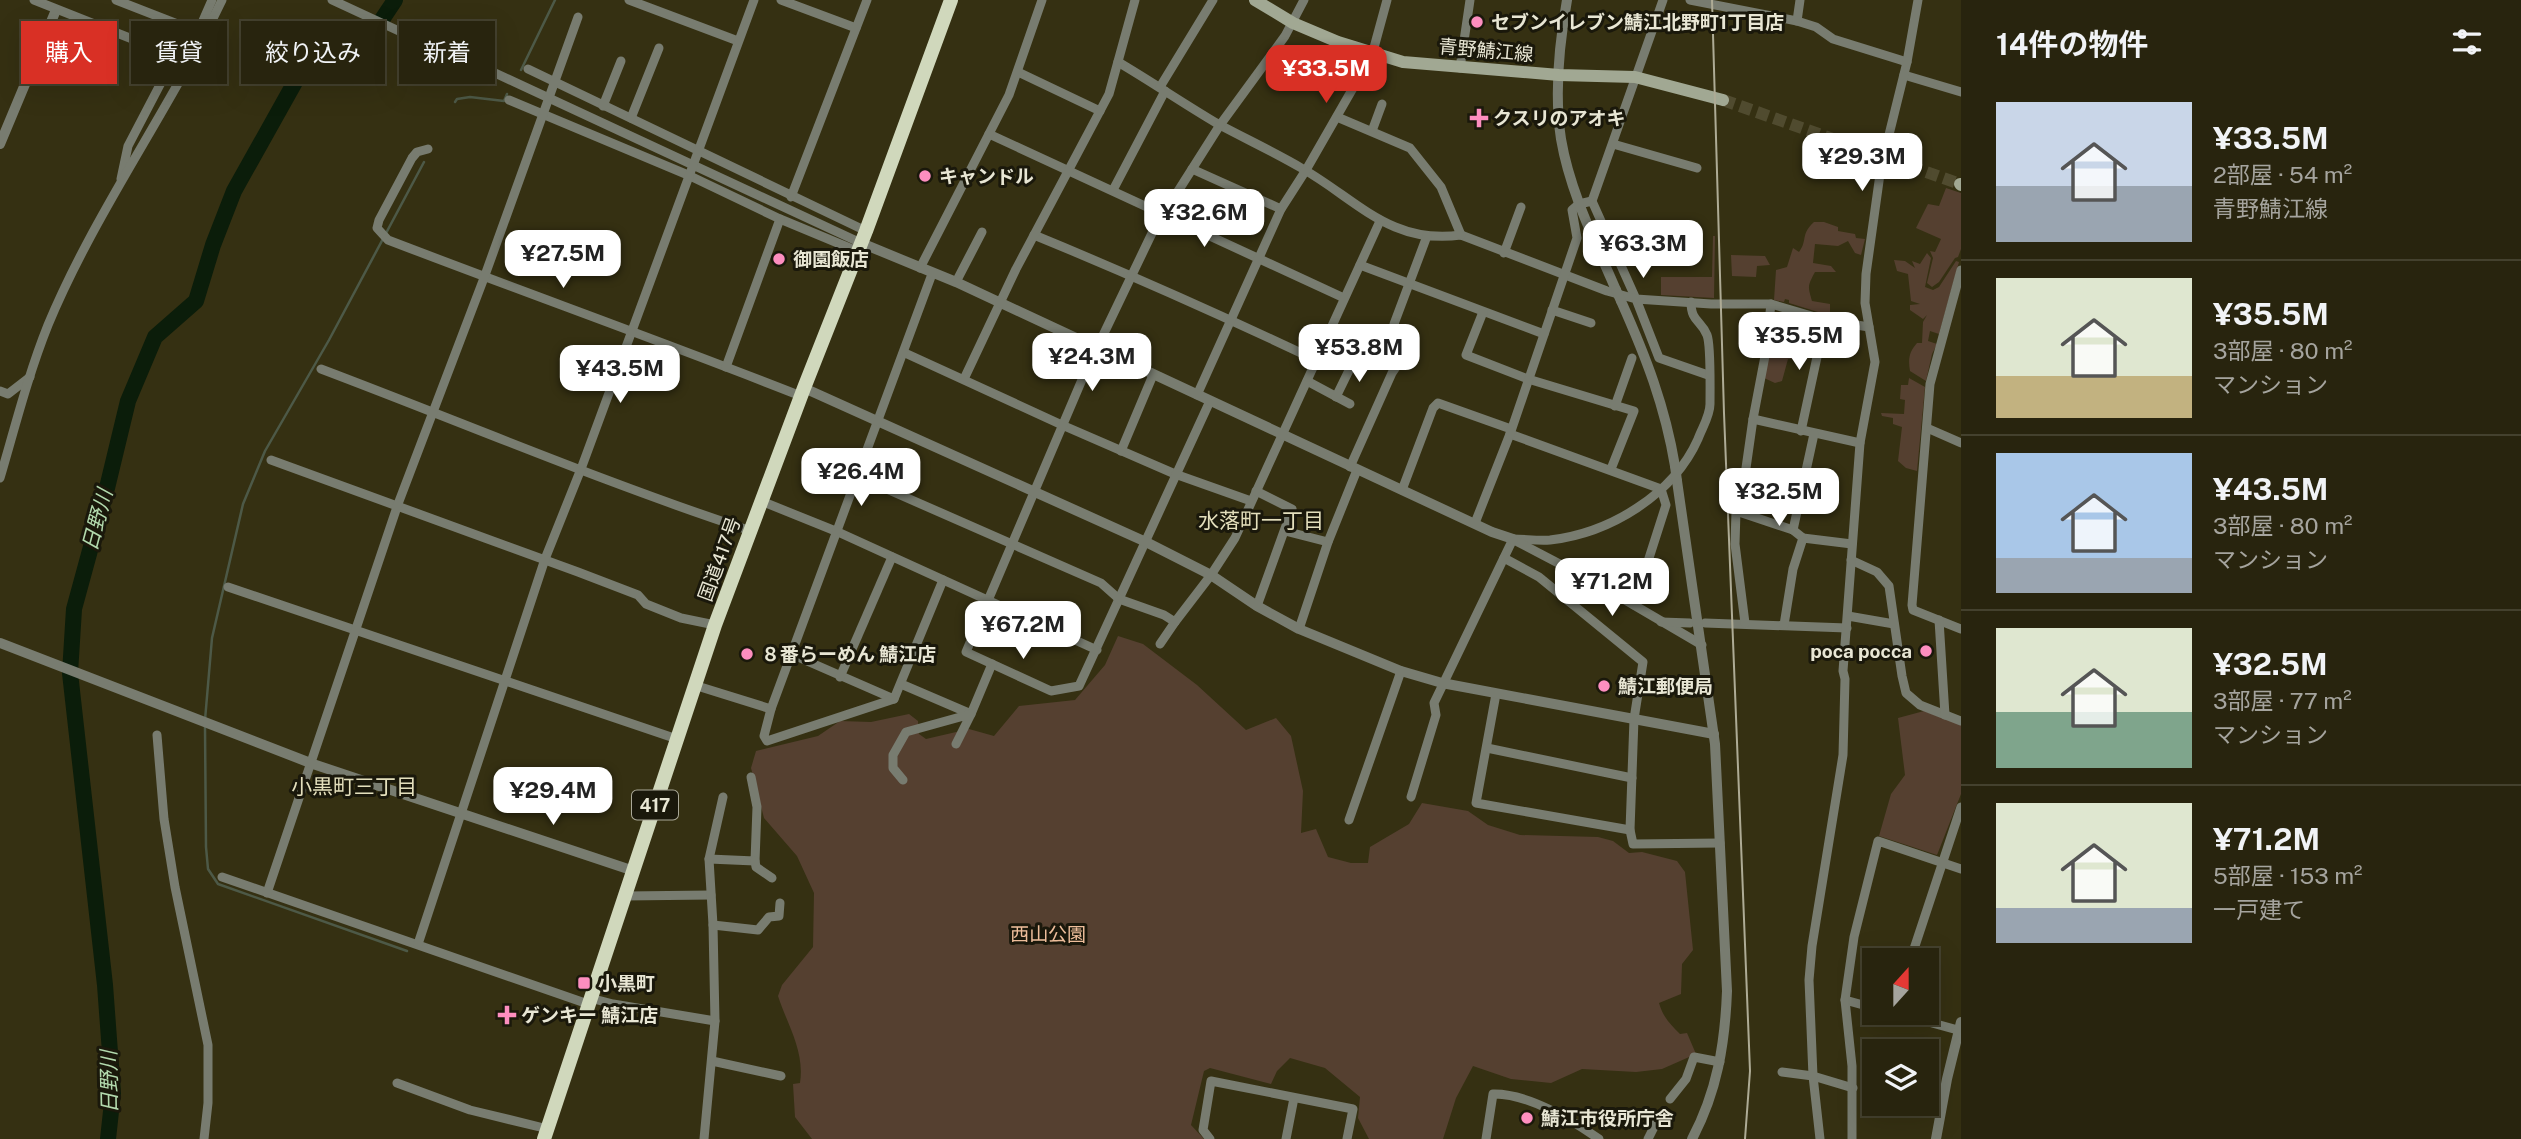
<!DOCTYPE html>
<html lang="ja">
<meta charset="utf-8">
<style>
body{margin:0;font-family:"Public Sans","Noto Sans JP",sans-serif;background:#302c17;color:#f1f3f6;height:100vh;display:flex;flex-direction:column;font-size:26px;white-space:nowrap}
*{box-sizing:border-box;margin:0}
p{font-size:23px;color:#a5a49e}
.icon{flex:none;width:38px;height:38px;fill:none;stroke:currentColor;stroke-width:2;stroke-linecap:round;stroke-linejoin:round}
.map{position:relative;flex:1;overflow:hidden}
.panel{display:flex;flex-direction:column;background:#28240e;width:560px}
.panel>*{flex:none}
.top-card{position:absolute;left:21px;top:21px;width:665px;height:63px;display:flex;gap:14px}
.needle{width:46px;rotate:21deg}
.fabs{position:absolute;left:1862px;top:948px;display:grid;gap:14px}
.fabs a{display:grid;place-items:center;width:77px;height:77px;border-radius:0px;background:#28240e;box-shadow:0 7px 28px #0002,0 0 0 2px #44412e;font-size:35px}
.price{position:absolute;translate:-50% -60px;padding:0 16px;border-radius:14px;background:#fff;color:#222;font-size:23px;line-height:46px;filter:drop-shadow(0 2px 4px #0008)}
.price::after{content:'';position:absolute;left:50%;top:42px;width:21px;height:16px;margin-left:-10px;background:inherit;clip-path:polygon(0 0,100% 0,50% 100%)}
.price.active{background:#d93025;color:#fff}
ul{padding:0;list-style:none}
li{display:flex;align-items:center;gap:21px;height:175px;padding:0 35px}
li+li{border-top:2px solid #44412e}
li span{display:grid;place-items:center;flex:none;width:196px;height:140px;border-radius:0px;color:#555}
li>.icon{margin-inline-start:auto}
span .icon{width:84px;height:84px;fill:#fffc;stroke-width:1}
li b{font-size:30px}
h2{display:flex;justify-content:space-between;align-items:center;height:84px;padding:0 35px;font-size:30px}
.pill{padding:0 24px;border-radius:0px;background:#28240e;box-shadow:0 7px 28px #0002,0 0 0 2px #44412e;font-size:24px;line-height:63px}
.pill.active{background:#d93025;color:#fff}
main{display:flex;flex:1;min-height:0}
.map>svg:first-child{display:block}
.green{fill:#554030}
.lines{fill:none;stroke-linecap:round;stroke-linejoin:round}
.stream{stroke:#4d5947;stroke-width:2.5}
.river{stroke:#0b1d0a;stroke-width:16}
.secondary-tunnel{stroke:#504b2f;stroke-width:12;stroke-dasharray:12 6;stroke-linecap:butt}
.minor{stroke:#787c70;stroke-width:9}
.tertiary{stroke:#787c70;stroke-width:10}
.secondary{stroke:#a1a893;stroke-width:12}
.trunk{stroke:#d0d8bc;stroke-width:14}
.tram{stroke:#aeab95;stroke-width:2}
.tertiary-bridge{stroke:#787c70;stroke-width:10}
.poi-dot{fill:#fd8ebf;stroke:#1a180b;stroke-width:2.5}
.labels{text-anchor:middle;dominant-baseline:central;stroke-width:6;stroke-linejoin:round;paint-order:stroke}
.shield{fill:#1a180b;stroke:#aaa898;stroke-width:2}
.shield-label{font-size:18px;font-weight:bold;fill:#e8e6d4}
.poi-label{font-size:19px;font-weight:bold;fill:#e8e6d4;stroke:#1a180b;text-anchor:start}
.street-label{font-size:19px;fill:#e8e6d4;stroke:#1a180b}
.park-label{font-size:19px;fill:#eebe9b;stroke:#1a180b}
.water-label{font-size:21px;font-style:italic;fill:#b2d9ad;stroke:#1a180b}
.neighbourhood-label{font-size:21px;fill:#e4dfbc;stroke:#1a180b}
</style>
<main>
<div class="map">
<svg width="1961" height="1139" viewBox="0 0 1961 1139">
<rect width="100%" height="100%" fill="#353012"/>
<g class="green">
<path d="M1946,188L1961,193V249L1958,257L1955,258L1939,282L1932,287L1927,283L1933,258L1930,251L1935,252L1941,239L1916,228L1928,204L1939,206Z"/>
<path d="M1814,222H1824L1838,227V231L1855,234L1856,238L1865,239L1861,255L1855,253L1848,241L1838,246L1815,244L1813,263L1831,266L1836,272H1815C1807,287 1808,286 1812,301L1830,304V312L1838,313L1837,318L1789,303V300L1785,299L1784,302L1774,300L1776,270L1787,267L1793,248L1799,252C1808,240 1800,235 1814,222Z"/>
<path d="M1713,236H1715L1714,298L1661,295V277H1712Z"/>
<path d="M1927,253L1931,258L1925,287L1933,290L1939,287L1956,261L1959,262L1939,334L1930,331L1928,341L1937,344L1932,354L1926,381L1910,371C1908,359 1909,352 1917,343H1922L1923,322L1927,315L1923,319L1910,310V305L1920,304L1911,301L1908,274L1897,271L1894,260L1905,261L1915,268L1912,261L1920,264Z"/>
<path d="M1731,255L1765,256L1770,265L1757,266L1756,277L1732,276Z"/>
<path d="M1792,327L1802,329L1801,337L1817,344L1815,353C1797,349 1785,352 1768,351L1770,332L1783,335L1784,331L1791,332Z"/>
<path d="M1794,351L1793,359H1788L1782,381L1775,383L1764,378L1768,353Z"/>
<path d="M1909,378L1925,387L1917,471L1906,468L1898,461L1902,427L1893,424V418L1882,416L1881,413L1904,414L1905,400L1900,399L1901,385H1908Z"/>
<path d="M1118,636L1143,644L1197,685L1246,730L1276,718L1291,736L1303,791L1301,833L1316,829L1328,857L1351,863H1368L1370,847L1409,824L1422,803L1468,811L1488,825L1520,835L1598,837L1613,841L1629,853L1642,852L1677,861L1685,872L1693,950L1682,964L1681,994L1659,1003C1663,1017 1670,1024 1680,1034L1687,1033L1696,1054L1662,1069L1636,1072L1582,1069L1551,1083L1511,1079L1473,1066L1456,1098L1443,1139H1369L1358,1118L1360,1097L1325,1068L1290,1058L1277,1071L1271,1084L1210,1068L1204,1071L1191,1125L1204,1139H812L795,1117L793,1084L800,1083C805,1051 787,1024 778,996L782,985L813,947L814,893L797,856L764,818L751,768L756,751L818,736L840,721L871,722L909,714L918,721L919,734L926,739L969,729L994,736L1019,706L1075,700L1105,665Z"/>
<path d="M1924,711L1961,725V794L1937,855L1879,836L1891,794L1905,775L1898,718Z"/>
</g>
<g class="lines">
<g class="stream">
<path d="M521,70L555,0"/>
<path d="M455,102L457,99L470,97L504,101L507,94"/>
<path d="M205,720L212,638L243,504L265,451L329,340L424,162"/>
<path d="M205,727L206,847L208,869L218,884L407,951"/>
</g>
<path class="river" d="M108,1139L113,1093L105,985L70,673L74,609L107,488L128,401L155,337L196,301L213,245L234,191L295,82L318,53L354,47L375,30L395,0"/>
<path class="secondary-tunnel" d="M1723,100L1960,184"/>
<g class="minor">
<path d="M34,0L175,56L128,146L121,179"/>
<path d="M116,0L198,32L212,0"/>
<path d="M332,0L442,51L452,53L861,243"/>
<path d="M629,0L738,41"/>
<path d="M781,0L856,28"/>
<path d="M1663,0L1592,201L1636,299L1711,304H1771L1825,320L1869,327"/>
<path d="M1690,0L1797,21L1816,27L1833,39L1907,62"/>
<path d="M1797,21L1800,0"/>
<path d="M1118,62C1152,82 1184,104 1218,124C1246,139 1276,153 1303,169C1357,200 1391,245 1461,235L1607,291L1636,299L1659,358L1708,375"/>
<path d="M1460,68L1470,0"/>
<path d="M528,69L866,231"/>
<path d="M1018,72L1100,111"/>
<path d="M1904,75L1961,92"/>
<path d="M1160,87L1213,0"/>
<path d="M509,100L688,175L780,219L857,251"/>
<path d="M603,106L621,61"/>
<path d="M1337,117L1410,148L1441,187L1461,235"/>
<path d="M631,118L659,48"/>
<path d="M1372,131L1382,104"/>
<path d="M989,134L1344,298"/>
<path d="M1613,144L1697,168"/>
<path d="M428,149L417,152L412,158L379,220L377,228L388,240C526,293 664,342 801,396"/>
<path d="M1192,169L1281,209"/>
<path d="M1113,190L1165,91"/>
<path d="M791,197L867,0"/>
<path d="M1034,235C1129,274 1223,316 1316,360"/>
<path d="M1504,253L1521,207"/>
<path d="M1360,265L1544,334"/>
<path d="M920,268L1009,95L1042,0"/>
<path d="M1961,270L1930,384L1912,605L1913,610L1961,629"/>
<path d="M956,282L982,232"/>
<path d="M1552,310L1591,323"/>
<path d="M1483,312L1466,355L1528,379L1634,411L1611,469"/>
<path d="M905,353L1062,425L1175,474L1251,501"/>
<path d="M726,367L780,219"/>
<path d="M321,369C464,423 605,483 751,531"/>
<path d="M964,379L1016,269L1109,94L1135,0"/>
<path d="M1307,381L1350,404"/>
<path d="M0,391L8,394L30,377"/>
<path d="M1197,395L1281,209L1306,170L1372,55L1387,0"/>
<path d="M1336,397L1355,358"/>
<path d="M1210,401L1079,686L1051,691L966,652L1084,375L1154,229L1220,125L1285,36L1304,0"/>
<path d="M1615,406L1632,358"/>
<path d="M1753,419L1860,443"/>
<path d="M1927,428L1961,443"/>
<path d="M1801,431L1825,320"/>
<path d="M1510,434L1661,489L1666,505L1634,605"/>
<path d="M1121,451L1153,375"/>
<path d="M271,460L578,572L638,595L646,604L681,618L715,625"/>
<path d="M1350,467L1392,373L1407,351L1394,324L1427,236"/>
<path d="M857,476L1101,583L1119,599L1164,615L1175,622L1211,575L1235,538L1380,221"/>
<path d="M0,478C15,427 28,375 48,325C95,212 169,111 222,0"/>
<path d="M1402,490L1433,408L1438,403L1511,429"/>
<path d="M1256,491L1292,509L1257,606"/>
<path d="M761,501L838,532L1097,650"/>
<path d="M1736,511L1793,530"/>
<path d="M1475,523L1510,434L1577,238L1572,210L1579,204L1592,201"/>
<path d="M1285,531L1328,542"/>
<path d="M1803,538L1852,544"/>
<path d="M1513,539C1525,539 1538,541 1550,540C1610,533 1673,495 1698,439C1702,428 1710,416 1710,404C1710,390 1711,345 1707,335C1701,320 1691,322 1691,302"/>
<path d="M1514,540L1598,584L1702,645"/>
<path d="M1504,558L1539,577L1643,662L1634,719L1630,830L1633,844L1720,843"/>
<path d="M1851,560L1877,572L1889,586L1902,676L1906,693L1920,705L1961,721"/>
<path d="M228,587L677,739"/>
<path d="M1848,616L1894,624"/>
<path d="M1939,620L1945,715"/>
<path d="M1661,622L1690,623"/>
<path d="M1705,623L1847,628"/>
<path d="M1745,623L1735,544L1736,511L1744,482L1753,419L1765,356L1771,304"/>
<path d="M1784,625L1793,569L1803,538L1793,530L1814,434"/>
<path d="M1299,629L1328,542L1357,470"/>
<path d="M1160,644L1175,622"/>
<path d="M791,654L894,699L943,580"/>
<path d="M840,677L892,557"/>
<path d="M901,684L971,714L992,664"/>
<path d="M694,685L771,709L932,274"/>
<path d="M1496,694L1476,803L1630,830"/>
<path d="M771,709L764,736L767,741L894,699"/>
<path d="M157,735L164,819L175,887L208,1045V1103L204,1139"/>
<path d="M1487,748L1632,778"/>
<path d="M903,780L893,768V755L906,732L971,714L956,744"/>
<path d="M1411,797L1436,715L1434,703L1513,539"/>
<path d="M1349,820L1401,671"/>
<path d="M709,859L755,861L757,807L751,777"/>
<path d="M755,861L756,867L772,878"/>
<path d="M222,877L588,1004"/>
<path d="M267,893L398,504L484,278L578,17"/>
<path d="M625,896L711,895"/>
<path d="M713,925L758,930L769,917L779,916L780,903"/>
<path d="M418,944L545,559L581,469L754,0"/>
<path d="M1910,961L1961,807"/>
<path d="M590,998L613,1004L715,1021"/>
<path d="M1845,1000L1874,1008"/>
<path d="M1896,1013L1961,1031"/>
<path d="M712,1061L781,1076"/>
<path d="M1782,1072L1813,1076L1853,1088"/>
<path d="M397,1083L470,1110L548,1129"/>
<path d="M1670,1099L1686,1079L1694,1057L1720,1062"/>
<path d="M704,1139L715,1021L713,925L709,859L723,797"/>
<path d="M1210,1139L1203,1130L1211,1081L1353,1109L1347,1139"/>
<path d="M1286,1139L1294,1098"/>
<path d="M1486,1139L1493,1094C1527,1093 1572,1120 1599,1139"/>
<path d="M1648,1139L1659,1117"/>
<path d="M1820,1139L1813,1076L1809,980L1812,946L1843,755L1845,679L1843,671L1860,443L1875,362L1865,303L1866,274L1881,167L1907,62L1918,0"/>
<path d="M1852,1139V1066L1845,1000L1854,937L1878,841L1961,869"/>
</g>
<g class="tertiary">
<path d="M1567,0C1559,45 1554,93 1561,139C1570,192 1595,241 1616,290"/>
<path d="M0,144L56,10"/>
<path d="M861,243L956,282L1492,532L1513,539"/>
<path d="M1621,301C1646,357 1665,406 1675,466"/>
<path d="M804,388L1146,542L1211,575L1257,606L1299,629L1401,671L1442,683L1714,734"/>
<path d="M1677,481L1715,744L1727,991C1725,1044 1717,1092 1692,1139"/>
<path d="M0,643L313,764L634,871"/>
<path d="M1936,1139L1947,1079L1961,1022"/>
</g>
<g class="secondary">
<path d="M1255,0L1293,23L1338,42L1403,62L1559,75L1635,77L1723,100"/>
<path d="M1960,184L1961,185"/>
</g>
<path class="trunk" d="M544,1139L715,625L804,388L866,231L951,0"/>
<path class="tram" d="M1712,0L1724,413L1750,1071L1745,1139"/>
<g class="tertiary-bridge">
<path d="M1616,290L1621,301"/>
<path d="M1675,466L1677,481"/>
</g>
</g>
<g class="poi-dot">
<circle cx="1477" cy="22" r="7"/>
<path d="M1475.5 107.5h7v7h7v7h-7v7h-7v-7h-7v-7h7z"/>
<circle cx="925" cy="176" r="7"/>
<circle cx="779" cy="259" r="7"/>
<circle cx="1926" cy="651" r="7"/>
<circle cx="747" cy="654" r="7"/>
<circle cx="1604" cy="686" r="7"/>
<rect x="577" y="976" width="14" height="14" rx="3.5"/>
<path d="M503.5 1004.5h7v7h7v7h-7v7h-7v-7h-7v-7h7z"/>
<circle cx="1527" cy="1118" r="7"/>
</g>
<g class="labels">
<rect class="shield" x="632" y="790.5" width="46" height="29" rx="5"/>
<g class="shield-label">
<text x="655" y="805">417</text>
</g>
<g class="poi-label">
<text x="1491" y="22">セブンイレブン鯖江北野町1丁目店</text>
<text x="1493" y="118">クスリのアオキ</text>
<text x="939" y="176">キャンドル</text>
<text x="793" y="259">御園飯店</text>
<text x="1912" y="651" text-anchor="end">poca pocca</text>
<text x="761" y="654">８番らーめん 鯖江店</text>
<text x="1618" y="686">鯖江郵便局</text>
<text x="598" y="983">小黒町</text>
<text x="521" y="1015">ゲンキー 鯖江店</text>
<text x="1541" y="1118">鯖江市役所庁舎</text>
</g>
<g class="street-label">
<text transform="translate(1486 50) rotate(5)">青野鯖江線</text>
<text transform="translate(719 559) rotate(-70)">国道417号</text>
</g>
<g class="park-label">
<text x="1048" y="934">西山公園</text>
</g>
<g class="water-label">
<text transform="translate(97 520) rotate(-75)">日野川</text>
<text transform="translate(109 1082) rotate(-91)">日野川</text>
</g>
<g class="neighbourhood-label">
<text x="1261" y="520">水落町一丁目</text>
<text x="354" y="786">小黒町三丁目</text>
</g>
</g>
</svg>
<div class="fabs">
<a><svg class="needle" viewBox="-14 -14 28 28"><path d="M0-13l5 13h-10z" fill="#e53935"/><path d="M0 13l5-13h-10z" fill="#a5a49e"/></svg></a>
<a><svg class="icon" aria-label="layers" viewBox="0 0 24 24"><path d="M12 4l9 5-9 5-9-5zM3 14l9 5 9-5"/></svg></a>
</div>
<b class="price active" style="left:1326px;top:105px">¥33.5M</b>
<b class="price" style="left:1862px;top:193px">¥29.3M</b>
<b class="price" style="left:1204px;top:249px">¥32.6M</b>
<b class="price" style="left:1643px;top:280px">¥63.3M</b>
<b class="price" style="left:563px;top:290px">¥27.5M</b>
<b class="price" style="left:1799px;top:372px">¥35.5M</b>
<b class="price" style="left:1359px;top:384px">¥53.8M</b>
<b class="price" style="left:1092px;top:393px">¥24.3M</b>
<b class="price" style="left:620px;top:405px">¥43.5M</b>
<b class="price" style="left:861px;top:508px">¥26.4M</b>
<b class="price" style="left:1779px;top:528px">¥32.5M</b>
<b class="price" style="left:1612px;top:618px">¥71.2M</b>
<b class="price" style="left:1023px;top:661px">¥67.2M</b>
<b class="price" style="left:553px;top:827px">¥29.4M</b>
<div class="top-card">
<a class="pill active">購入</a>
<a class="pill">賃貸</a>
<a class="pill">絞り込み</a>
<a class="pill">新着</a>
</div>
</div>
<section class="panel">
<h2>14件の物件<svg class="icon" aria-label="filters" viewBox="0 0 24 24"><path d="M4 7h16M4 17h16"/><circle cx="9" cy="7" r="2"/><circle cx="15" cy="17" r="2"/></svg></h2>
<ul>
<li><span style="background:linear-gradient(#c9d6e8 60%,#9aa5b1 0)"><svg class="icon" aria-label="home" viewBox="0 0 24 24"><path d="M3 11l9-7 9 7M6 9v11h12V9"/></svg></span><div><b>¥33.5M</b><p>2部屋 · 54 m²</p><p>青野鯖江線</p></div></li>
<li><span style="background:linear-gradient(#dfe7d0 70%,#c2b280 0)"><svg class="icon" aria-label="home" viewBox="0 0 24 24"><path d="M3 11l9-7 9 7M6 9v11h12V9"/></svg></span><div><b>¥35.5M</b><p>3部屋 · 80 m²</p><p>マンション</p></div></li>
<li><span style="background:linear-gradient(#a9c7e8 75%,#9aa5b1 0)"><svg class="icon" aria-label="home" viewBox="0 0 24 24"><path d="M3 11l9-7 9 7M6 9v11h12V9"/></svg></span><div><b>¥43.5M</b><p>3部屋 · 80 m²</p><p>マンション</p></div></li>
<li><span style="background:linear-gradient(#dfe7d0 60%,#7fa58c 0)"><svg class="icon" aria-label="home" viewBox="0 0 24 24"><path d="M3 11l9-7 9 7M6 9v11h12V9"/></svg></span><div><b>¥32.5M</b><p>3部屋 · 77 m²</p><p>マンション</p></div></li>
<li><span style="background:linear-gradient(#dfe7d0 75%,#9aa5b1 0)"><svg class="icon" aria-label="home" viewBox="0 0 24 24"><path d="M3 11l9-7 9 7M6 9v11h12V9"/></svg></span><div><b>¥71.2M</b><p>5部屋 · 153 m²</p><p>一戸建て</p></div></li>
</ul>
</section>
</main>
